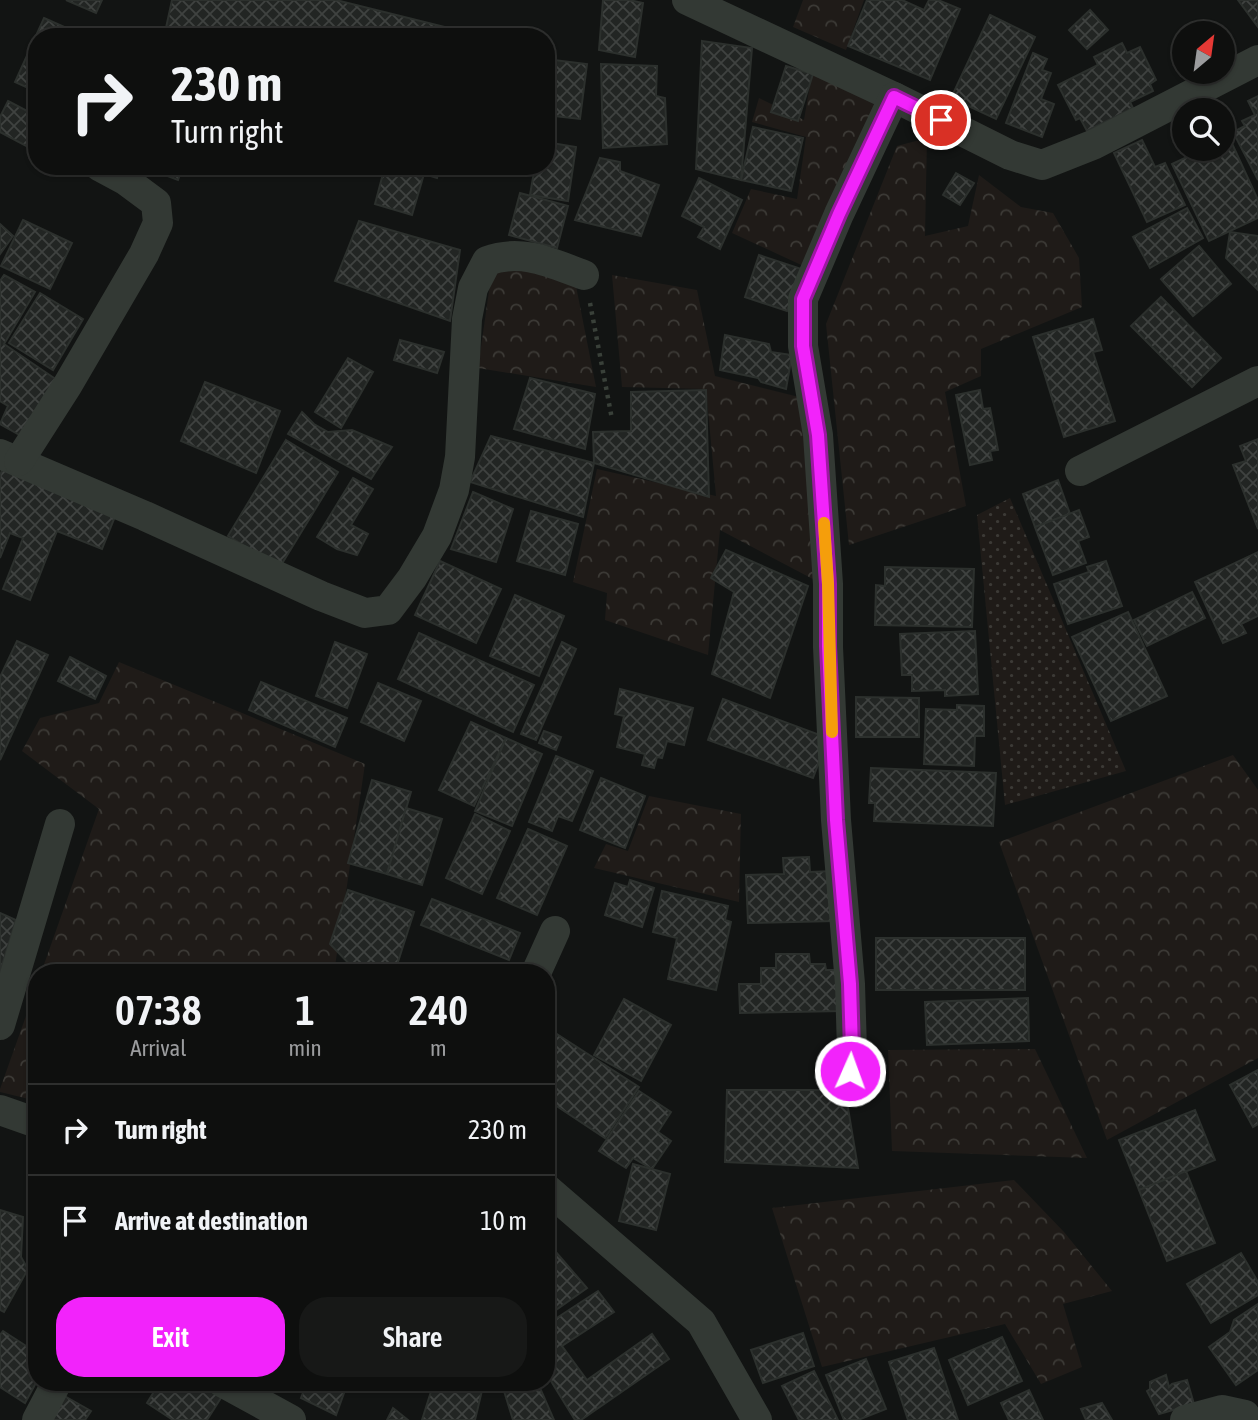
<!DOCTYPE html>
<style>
:root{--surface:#0e0f0e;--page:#171817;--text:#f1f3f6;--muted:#9b9c9e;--line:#2e2f2e;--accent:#f223fb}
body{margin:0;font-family:"Asap Condensed",sans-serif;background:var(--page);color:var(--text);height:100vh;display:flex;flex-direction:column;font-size:26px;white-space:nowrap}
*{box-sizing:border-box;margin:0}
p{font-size:23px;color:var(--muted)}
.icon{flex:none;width:38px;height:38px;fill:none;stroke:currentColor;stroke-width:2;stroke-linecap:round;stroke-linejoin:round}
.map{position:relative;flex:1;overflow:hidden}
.sheet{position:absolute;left:28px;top:964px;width:527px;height:427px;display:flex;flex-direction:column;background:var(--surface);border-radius:28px;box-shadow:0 2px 5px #0004,0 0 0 2px var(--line)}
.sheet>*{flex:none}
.top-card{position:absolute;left:28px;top:28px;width:527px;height:147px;border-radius:28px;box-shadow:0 2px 5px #0004,0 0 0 2px var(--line);background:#0e0f0e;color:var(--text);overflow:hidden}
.needle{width:46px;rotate:29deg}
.tools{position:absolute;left:1172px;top:21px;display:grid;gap:14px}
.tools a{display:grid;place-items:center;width:63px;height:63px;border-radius:50%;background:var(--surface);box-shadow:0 2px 5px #0004,0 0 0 2px var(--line);font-size:35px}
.pin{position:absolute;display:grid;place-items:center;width:60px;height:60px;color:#fff;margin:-30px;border:4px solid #fff;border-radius:50%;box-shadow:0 2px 7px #0007}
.me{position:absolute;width:77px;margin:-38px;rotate:2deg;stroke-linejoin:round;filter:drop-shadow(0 0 5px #0008)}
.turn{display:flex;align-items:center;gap:24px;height:147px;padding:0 28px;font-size:32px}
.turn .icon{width:91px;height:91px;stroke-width:2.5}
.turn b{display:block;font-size:49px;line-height:60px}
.eta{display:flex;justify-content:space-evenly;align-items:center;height:119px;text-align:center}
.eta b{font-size:42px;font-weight:600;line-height:49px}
.button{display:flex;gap:14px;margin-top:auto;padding:14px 28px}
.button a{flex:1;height:80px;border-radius:28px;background:var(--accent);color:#fff;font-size:28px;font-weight:600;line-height:80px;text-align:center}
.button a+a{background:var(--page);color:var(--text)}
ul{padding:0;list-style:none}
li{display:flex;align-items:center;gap:21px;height:91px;padding:0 28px;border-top:2px solid var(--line)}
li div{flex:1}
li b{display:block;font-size:26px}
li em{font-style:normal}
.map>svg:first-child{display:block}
.grass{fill:url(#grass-dots)}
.forest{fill:url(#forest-crowns)}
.building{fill:url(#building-cross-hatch);stroke:#2c302d;stroke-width:2}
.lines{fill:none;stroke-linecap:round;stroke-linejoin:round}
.path{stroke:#394039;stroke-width:4.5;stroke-dasharray:3.5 5;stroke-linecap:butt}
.street{stroke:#333934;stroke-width:30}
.route-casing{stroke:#9d17a3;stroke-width:18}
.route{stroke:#f223fb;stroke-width:12}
.slow{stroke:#f59e0b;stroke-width:12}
</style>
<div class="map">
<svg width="1258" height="1420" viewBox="0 0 1258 1420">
<defs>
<pattern id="grass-dots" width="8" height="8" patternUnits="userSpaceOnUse" patternTransform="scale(1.75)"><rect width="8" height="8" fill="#1f1b18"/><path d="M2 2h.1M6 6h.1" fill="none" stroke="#3c3a36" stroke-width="1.8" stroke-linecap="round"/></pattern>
<pattern id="forest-crowns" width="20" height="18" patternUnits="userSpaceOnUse" patternTransform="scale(1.75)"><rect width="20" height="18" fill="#1f1b18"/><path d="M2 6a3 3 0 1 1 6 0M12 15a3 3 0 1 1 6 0" fill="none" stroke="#3c3a36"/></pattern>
<pattern id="building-cross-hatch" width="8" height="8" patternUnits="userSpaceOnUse" patternTransform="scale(1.75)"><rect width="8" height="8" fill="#222523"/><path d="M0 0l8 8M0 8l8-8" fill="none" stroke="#3f4240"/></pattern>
</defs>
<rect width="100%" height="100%" fill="#121413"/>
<polygon class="grass" points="1010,498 1126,771 1005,805 977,515"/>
<g class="forest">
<polygon points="803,0 864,0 846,50 793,27"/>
<polygon points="813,66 884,99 810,269 732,233 751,189 797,199 806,137 752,122 759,98 804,120"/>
<polygon points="927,138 925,236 968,226 979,175 1021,207 1053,213 1079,258 1082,307 981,349 981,376 945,392 966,506 849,545 826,324 897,146"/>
<polygon points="524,265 576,286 596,387 478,368 492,270"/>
<polygon points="612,275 697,290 715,376 811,400 826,586 720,530 708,655 605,620 607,593 573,582 597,469 716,496 706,389 622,387"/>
<polygon points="119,662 365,764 334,973 41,973 99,809 22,751 40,718 99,703"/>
<polygon points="1233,755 1258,790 1258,1058 1107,1140 999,842"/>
<polygon points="649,796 741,814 739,902 594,868 606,844 628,851"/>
<polygon points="37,985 37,1101 0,1092 0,1089"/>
<polygon points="1035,1049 1087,1158 892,1151 888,1050"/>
<polygon points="1014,1180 1064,1232 1112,1291 1063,1304 1082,1367 1041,1384 1005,1324 822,1367 772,1208"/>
</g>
<g class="building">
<polygon points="66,0 102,0 96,13"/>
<polygon points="172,0 336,0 485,37 164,37"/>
<polygon points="603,0 629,0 643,3 635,57 599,50"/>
<polygon points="867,0 902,0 924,10 929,0 938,0 960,9 930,80 848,46"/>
<polygon points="1238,0 1258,0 1258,27"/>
<polygon points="1090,10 1108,30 1087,49 1069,30"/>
<polygon points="990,15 1035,37 996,119 951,98"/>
<polygon points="44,18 80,34 78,37 37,37 37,92 15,82"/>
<polygon points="702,41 752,48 741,180 696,169"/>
<polygon points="1122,43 1127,53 1140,47 1156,80 1150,84 1153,91 1130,102 1133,108 1087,131 1080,118 1076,120 1058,85 1098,65 1094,57"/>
<polygon points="1033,53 1047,59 1042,70 1051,73 1041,99 1054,104 1042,137 1006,123"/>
<polygon points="546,59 587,64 580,119 546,115"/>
<polygon points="601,64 657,66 656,96 665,98 667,144 603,148"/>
<polygon points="786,66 813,74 798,121 771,112"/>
<polygon points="1258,96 1258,180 1233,132 1245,126 1242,121 1255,115 1248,101"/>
<polygon points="8,101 37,116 37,131 28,147 0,132 0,117"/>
<polygon points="753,127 803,138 791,191 741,180"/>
<polygon points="1229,137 1258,200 1258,218 1209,241 1172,164 1204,149 1223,149 1223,140"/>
<polygon points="1142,140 1155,167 1165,163 1185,205 1147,222 1114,153"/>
<polygon points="546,142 576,147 568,201 530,195 535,166 546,166"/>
<polygon points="600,158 620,162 620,171 659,185 641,236 575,220"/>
<polygon points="141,166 183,166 178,180"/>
<polygon points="385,166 440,166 437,178 424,174 412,215 375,204"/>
<polygon points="956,173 974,183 960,205 943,195"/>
<polygon points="699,178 742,200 720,249 698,237 704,227 682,216"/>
<polygon points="520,193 568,206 557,248 509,235"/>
<polygon points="1187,208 1203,238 1150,268 1133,237"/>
<polygon points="23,220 72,243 50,289 1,266"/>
<polygon points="359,221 460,250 450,321 335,281"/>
<polygon points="0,224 13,236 0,254"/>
<polygon points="1230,232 1258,236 1258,290 1226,258"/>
<polygon points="1199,246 1231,284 1193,316 1161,279"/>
<polygon points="759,255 801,269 787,311 745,297"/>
<polygon points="4,275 35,292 4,344 57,380 23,437 0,424 8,406 0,401 0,281"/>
<polygon points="40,293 83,319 53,370 9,343"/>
<polygon points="1161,297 1221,358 1192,387 1131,326"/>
<polygon points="1093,319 1102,350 1093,352 1115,421 1064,437 1033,337"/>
<polygon points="725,335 769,344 771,352 792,355 786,389 761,382 758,378 720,370"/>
<polygon points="400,340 444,352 437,373 394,360"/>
<polygon points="348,358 373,372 341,428 315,412"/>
<polygon points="530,378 595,394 585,449 514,429"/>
<polygon points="205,382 280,411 256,473 181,441"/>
<polygon points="706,390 709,497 594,463 593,432 631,431 631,392"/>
<polygon points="980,390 983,409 990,408 998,450 990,451 992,460 970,465 956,395"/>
<polygon points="302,412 314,424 328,432 352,430 392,447 371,479 288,434"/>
<polygon points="491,436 594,463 583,517 470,482"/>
<polygon points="1258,439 1258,529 1233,465 1246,461 1240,446"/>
<polygon points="286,440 338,472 280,567 228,536"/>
<polygon points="5,463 118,509 102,549 57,531 30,600 3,589 23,538 10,533 0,558 0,475"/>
<polygon points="353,478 373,489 351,525 368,534 357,555 337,549 317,537"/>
<polygon points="1058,480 1070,514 1035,527 1023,494"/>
<polygon points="473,492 513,509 496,562 451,549"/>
<polygon points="1079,510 1089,537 1078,541 1086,563 1053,575 1035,527"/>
<polygon points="531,511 578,524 565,575 517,561"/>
<polygon points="726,550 808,586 770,698 712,674 734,592 711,578"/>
<polygon points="1258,552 1258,616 1241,624 1246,633 1223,643 1195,582"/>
<polygon points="440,561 501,589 476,643 415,615"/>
<polygon points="1106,561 1122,606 1068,624 1054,584 1089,572 1087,567"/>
<polygon points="885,567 974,569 972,627 875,625 876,585 885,586"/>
<polygon points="1192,592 1205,618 1147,646 1134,620"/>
<polygon points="515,595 564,616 539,676 490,656"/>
<polygon points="1128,612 1167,696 1111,721 1072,637"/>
<polygon points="975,631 978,694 945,696 945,690 912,691 912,675 902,675 900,634"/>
<polygon points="419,633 534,685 513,732 398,679"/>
<polygon points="17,641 48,655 0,760 0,677"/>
<polygon points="335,642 367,654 347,708 316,696"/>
<polygon points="562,642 576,649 536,740 521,734"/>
<polygon points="70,657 106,676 95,699 58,681"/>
<polygon points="261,682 347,718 335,747 249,710"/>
<polygon points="378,683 421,701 404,741 361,722"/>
<polygon points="620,689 693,708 684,745 667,741 662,758 657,757 654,768 642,765 645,754 617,747 624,716 615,714"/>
<polygon points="856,697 919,698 919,737 856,737"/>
<polygon points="723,699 828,738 813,778 708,740"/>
<polygon points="957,705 984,706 984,736 975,736 974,766 924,764 926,709 957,710"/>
<polygon points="471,722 506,738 474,806 439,790"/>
<polygon points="544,731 561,737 556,750 539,743"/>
<polygon points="506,738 542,754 512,826 475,811"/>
<polygon points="556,756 593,771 572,821 558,816 552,831 529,822"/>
<polygon points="871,768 996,773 993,826 874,821 875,803 869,803"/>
<polygon points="601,778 645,796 625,848 580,830"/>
<polygon points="372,780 411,792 387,874 348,863"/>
<polygon points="406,808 442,819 422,885 387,874"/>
<polygon points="475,814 510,831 482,894 446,878"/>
<polygon points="528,829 567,846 537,915 497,898"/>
<polygon points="809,857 810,872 833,871 835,921 748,923 746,875 784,874 783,858"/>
<polygon points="630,880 654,888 642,927 605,915 615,883 628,887"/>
<polygon points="348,890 414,912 396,968 358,973 330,944"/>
<polygon points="662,891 728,906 725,920 731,922 716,990 668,979 677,938 653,932"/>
<polygon points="432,899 520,933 509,960 421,925"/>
<polygon points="0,913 16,920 0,972"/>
<rect x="876" y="938" width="149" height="52"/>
<polygon points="776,954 809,954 810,964 825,964 826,970 843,970 843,1011 740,1013 739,984 761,984 761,968 776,968"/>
<polygon points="1028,998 1029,1041 927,1045 925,1002"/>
<polygon points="624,999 671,1025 641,1081 594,1055"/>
<polygon points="546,1027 639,1087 605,1138 546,1099"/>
<polygon points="1258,1070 1258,1124 1253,1127 1230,1085"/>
<polygon points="727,1090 845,1090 858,1168 725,1162"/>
<polygon points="639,1091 671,1112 658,1132 671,1141 652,1169 633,1158 626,1168 599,1151"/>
<polygon points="1195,1110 1215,1160 1139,1190 1119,1140"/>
<polygon points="633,1164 670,1174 656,1230 619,1221"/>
<polygon points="1186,1171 1215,1243 1167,1261 1139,1190"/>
<polygon points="0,1210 23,1217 21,1257 28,1269 4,1312 0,1310"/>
<polygon points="555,1251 587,1288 546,1317 546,1256"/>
<polygon points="1241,1253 1258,1282 1258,1295 1211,1323 1187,1284"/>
<polygon points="37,1275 37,1306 28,1303"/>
<polygon points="598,1291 614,1312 562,1346 587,1380 652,1334 669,1359 581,1420 575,1420 546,1373 546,1325"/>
<polygon points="1258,1304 1258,1370 1236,1385 1209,1347 1230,1332 1234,1320"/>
<polygon points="3,1331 37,1353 37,1381 25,1403 0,1387 0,1335"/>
<polygon points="803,1333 814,1366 763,1383 751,1350"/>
<polygon points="1002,1337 1022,1381 968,1405 949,1360"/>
<polygon points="934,1348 958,1420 908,1420 889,1362"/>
<polygon points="866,1359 886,1409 858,1420 844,1420 826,1375"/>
<polygon points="814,1371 838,1420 799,1420 782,1386"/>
<polygon points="1166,1375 1169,1387 1172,1384 1187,1380 1194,1404 1159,1414 1147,1391 1150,1389 1150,1382"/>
<polygon points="160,1382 204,1382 224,1393 207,1420 173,1420 147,1403"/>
<polygon points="307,1382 348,1382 336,1415 301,1398"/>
<polygon points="434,1382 484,1382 475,1420 422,1420"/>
<polygon points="540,1388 554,1420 513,1420 504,1391"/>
<polygon points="1029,1390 1043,1420 1009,1420 1001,1403"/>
<polygon points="61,1394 91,1411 85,1420 48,1420"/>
<polygon points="1102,1403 1112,1420 1086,1420 1081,1409"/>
<polygon points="393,1408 408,1420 387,1420"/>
</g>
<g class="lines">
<polyline class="path" points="590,303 612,419"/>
<g class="street">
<polyline points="687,0 894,97 1010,155 1042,165 1095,144 1258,60"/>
<path d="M0 454 145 516 321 596 365 613 388 610 412 578 437 536 454 490 460 457 467 319 473 288 487 261C522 248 551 263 584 275"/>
<polyline points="19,461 67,386 144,254 158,223 156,203 125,180 99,166"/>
<polyline points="1080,471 1258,381"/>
<polyline points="536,973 555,931"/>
<polyline points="0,1025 60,824"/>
<polyline points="850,1071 852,1050 850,984 836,820 828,647 828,584 818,435 803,346 803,299 839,214 894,97"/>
<polyline points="0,1110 37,1123"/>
<polyline points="546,1188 701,1322 757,1420"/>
<polyline points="222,1382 291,1420"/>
<polyline points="37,1420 57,1382"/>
<polyline points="1185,1420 1222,1410 1245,1415 1248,1420"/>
</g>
</g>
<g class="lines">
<defs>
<polyline id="route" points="850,1071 852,1050 850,984 836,820 828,646 828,584 818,435 803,346 803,299 839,214 894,97 941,120"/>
</defs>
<use href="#route" class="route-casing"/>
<use href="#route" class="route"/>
<polyline class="slow" points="824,523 828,584 832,732"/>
</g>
</svg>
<div class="tools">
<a><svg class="needle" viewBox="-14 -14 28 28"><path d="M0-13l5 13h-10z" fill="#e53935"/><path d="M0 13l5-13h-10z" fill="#9b9c9e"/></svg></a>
<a><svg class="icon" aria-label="search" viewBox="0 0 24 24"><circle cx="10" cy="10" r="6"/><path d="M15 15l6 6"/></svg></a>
</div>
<div class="pin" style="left:941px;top:120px;background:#d93025"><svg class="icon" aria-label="arrive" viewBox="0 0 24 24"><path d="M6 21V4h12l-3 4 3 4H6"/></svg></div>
<svg class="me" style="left:850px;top:1071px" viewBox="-20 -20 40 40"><circle r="17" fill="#f223fb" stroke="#fff" stroke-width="3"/><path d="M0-11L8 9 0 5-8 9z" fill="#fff"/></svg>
<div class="top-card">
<div class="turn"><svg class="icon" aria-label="right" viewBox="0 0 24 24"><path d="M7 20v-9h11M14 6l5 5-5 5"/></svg><div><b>230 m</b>Turn right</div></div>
</div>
<section class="sheet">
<div class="eta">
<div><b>07:38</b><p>Arrival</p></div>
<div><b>1</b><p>min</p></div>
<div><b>240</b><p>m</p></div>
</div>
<ul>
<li><svg class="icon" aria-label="right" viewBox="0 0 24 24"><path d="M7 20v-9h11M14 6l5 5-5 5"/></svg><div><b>Turn right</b></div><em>230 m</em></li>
<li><svg class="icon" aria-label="arrive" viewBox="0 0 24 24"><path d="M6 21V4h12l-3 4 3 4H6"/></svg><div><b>Arrive at destination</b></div><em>10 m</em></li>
</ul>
<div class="button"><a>Exit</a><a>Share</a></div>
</section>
</div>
